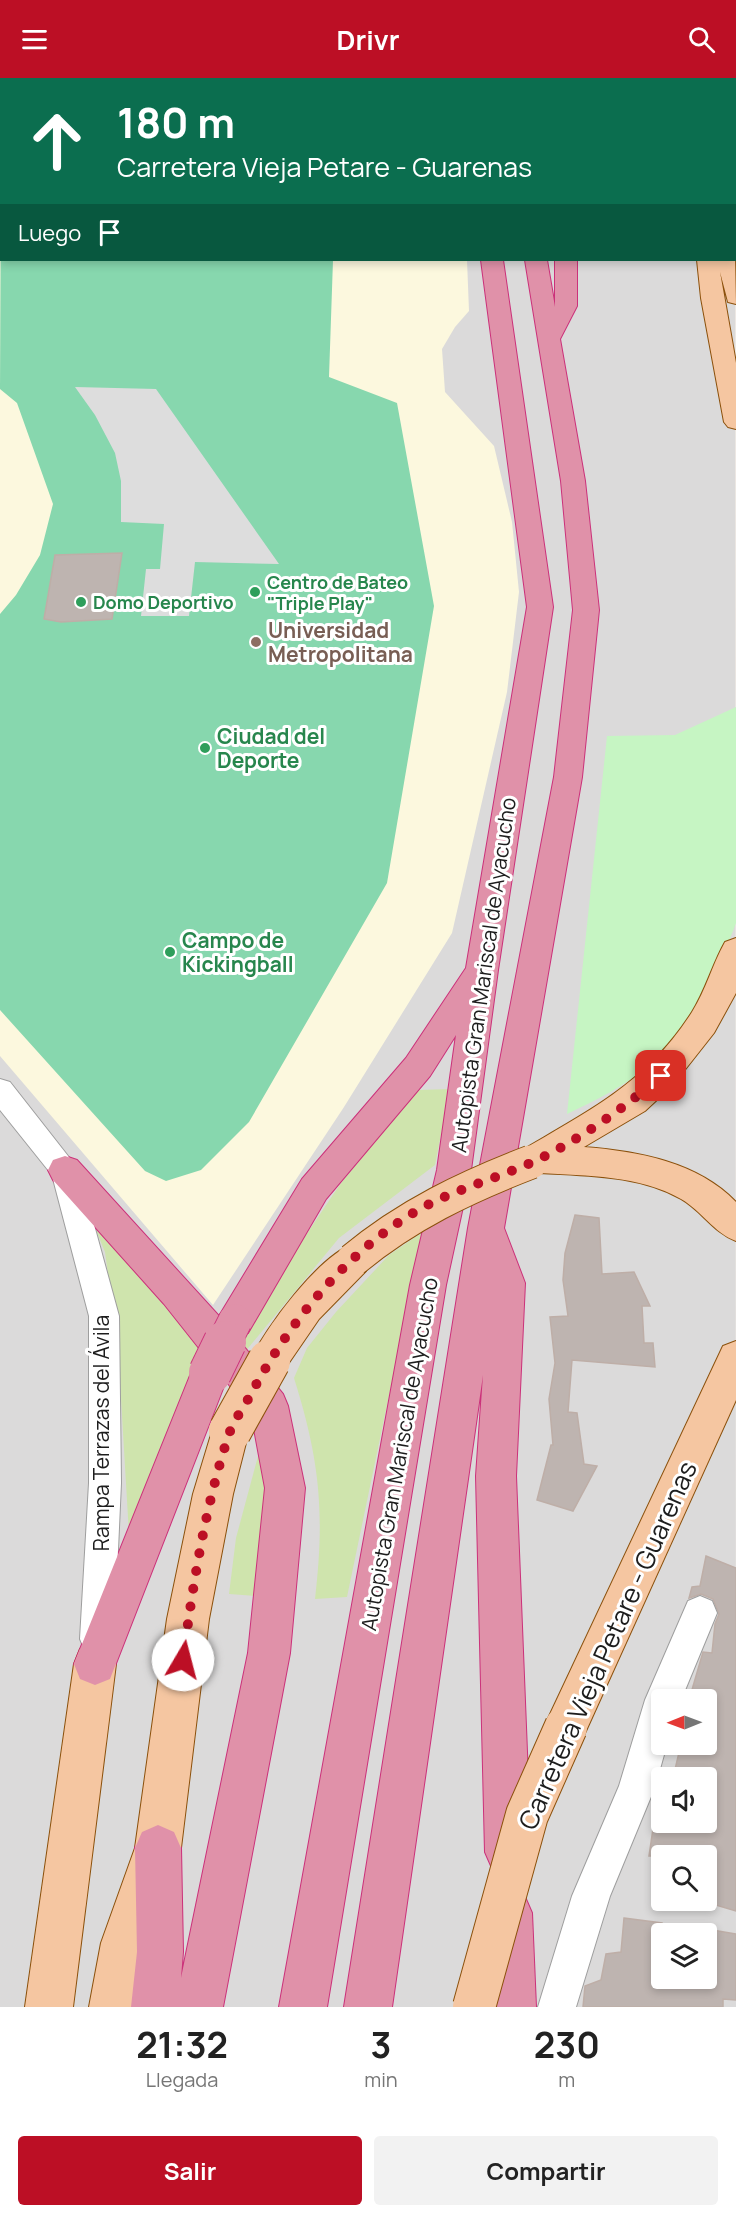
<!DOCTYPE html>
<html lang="es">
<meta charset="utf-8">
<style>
:root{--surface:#fff;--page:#f2f2f2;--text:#222;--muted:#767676;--accent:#bc0f25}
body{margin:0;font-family:Manrope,sans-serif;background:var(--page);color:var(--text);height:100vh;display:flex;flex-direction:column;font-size:22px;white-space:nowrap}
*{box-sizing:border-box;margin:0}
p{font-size:20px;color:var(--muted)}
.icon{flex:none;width:33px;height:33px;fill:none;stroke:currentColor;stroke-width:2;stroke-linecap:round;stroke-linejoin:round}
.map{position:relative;height:1929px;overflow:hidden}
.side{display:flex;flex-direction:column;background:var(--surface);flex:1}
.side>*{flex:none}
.top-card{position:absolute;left:0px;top:0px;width:736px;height:183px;box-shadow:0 3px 9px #0003;background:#0b6e4f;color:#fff;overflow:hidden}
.needle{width:39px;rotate:269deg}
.fabs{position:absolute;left:651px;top:1611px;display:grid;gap:12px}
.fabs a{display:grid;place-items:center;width:66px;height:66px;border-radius:6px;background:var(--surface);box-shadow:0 3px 9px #0003;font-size:30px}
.pin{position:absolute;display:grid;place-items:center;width:51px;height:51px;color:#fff;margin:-26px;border-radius:12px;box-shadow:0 3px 9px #0006}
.me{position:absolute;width:66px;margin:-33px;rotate:8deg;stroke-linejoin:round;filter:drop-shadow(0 0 4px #0008)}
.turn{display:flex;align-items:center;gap:21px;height:126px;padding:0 18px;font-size:27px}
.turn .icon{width:78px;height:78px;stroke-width:2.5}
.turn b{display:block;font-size:42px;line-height:51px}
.then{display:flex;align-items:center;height:57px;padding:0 18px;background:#0003;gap:12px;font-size:22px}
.eta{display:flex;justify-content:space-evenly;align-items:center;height:102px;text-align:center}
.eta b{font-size:36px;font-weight:700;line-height:42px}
.action{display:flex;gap:12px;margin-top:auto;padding:12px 18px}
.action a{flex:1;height:69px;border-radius:6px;background:var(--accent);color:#fff;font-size:24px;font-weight:700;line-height:69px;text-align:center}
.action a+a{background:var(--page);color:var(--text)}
header{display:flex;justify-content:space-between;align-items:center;height:78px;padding:0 18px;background:var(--accent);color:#fff;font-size:27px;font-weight:700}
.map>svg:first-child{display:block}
.residential{fill:#dbdada;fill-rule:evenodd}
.education{fill:#fcf8de}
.grass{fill:#cfe4ad}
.park{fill:#c6f5c3}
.pitch{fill:#87d7ae}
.parking{fill:#ddd}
.building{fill:#beb4b0;stroke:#beaea7;stroke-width:1.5}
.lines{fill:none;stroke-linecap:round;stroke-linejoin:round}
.street-casing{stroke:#9e9e9e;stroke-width:2}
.primary-casing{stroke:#8b500b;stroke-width:2}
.highway-casing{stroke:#cb317a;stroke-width:2}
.street{fill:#fff;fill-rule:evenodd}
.primary{fill:#f5c6a1;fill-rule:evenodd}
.highway{fill:#e091a9;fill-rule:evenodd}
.primary-bridge-far1-casing{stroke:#8b500b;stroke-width:35;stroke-linecap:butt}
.primary-bridge-casing{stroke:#8b500b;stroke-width:44;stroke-linecap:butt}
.highway-bridge-far1-casing{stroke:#cb317a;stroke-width:35;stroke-linecap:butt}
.highway-bridge-casing{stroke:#cb317a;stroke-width:44;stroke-linecap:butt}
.primary-bridge-far1{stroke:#f5c6a1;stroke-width:33}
.primary-bridge{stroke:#f5c6a1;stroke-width:42}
.highway-bridge-far1{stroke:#e091a9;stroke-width:33}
.highway-bridge{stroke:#e091a9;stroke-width:42}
.route{stroke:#bc0f25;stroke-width:10;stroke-dasharray:0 18}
.leisure-dot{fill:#2e9e5b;stroke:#fff;stroke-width:2}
.education-dot{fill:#8d6e63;stroke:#fff;stroke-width:2}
.labels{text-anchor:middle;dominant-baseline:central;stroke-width:6;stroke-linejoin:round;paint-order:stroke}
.far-leisure-label{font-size:18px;font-weight:bold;fill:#27864d;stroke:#fff;text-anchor:start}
.education-label{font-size:21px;font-weight:bold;fill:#785e54;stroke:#fff;text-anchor:start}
.leisure-label{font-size:21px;font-weight:bold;fill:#27864d;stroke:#fff;text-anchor:start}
.street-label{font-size:21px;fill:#1d1d1d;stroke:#fff}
.near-street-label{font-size:26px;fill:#1d1d1d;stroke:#fff}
</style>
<header><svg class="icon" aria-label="menu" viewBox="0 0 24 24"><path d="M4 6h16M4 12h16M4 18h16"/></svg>Drivr<svg class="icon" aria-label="search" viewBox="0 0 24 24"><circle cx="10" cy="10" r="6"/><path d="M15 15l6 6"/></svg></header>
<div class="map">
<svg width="736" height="1929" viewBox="0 0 736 1929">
<rect width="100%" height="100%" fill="#eee9e4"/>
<path class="residential" d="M0 0H736V149L735 2H2V182H735V158L736 1929H0ZM662 1622H706V1666H662ZM662 1700H706V1744H662ZM662 1778H706V1822H662ZM662 1856H706V1900H662Z"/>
<polygon class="education" points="0,0 429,1 2,2 2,182 467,182 469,233 455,249 442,271 445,314 494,368 512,444 519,514 507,614 452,855 344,1029 213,1227 0,978"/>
<g class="grass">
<polygon points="450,1011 435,1087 339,1160 240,1280 231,1268 341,1105 418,1012"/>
<polygon points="70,1089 211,1270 130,1473 118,1270 105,1174"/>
<path d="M423 1154 347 1519 315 1521C325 1435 320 1383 294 1300L307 1270 336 1234 389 1177Z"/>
<polygon points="265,1352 272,1519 229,1516 236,1460"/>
</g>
<path class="park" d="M736 629V845C718 893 690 954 650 987 625 1008 596 1022 567 1036L607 658 675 657Z"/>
<polygon class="pitch" points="1,85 2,182 333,182 329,299 397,325 434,528 387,805 249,1044 201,1092 166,1103 145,1093 0,932 0,536 16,517 40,477 53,426 17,325 0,311"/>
<polygon class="parking" points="75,309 156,311 279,486 195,484 189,538 141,538 146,491 160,491 164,446 121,444 121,403 115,375 95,337"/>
<g class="building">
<polygon points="122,475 112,541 61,544 44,541 55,477"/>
<polygon points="575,1137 599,1140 602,1196 634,1194 650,1228 642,1228 644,1265 653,1265 655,1289 572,1282 568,1334 577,1335 584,1386 597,1388 573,1433 537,1422 551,1367 553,1367 549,1321 555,1285 550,1239 568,1238 563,1202 565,1175"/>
<polygon points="706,1478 736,1490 736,1833 709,1825 715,1778 649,1778 654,1744 706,1744 706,1700 673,1700 681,1666 706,1666 706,1622 689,1622 703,1574 712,1575 715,1546 719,1536 713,1521 701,1516 689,1520 692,1509 700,1508"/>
<polygon points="624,1840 662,1845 662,1900 706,1900 706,1851 736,1856 736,1922 723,1921 723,1929 583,1929 585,1908 601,1902 606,1876 621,1874"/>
</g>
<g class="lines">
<defs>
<g id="street">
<polygon points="0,1001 10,1004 79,1092 119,1238 121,1405 114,1561 109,1573 97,1578 85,1573 80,1561 89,1405 89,1238 52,1097 0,1032"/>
<polygon points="700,1518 712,1523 717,1535 681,1622 662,1622 662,1666 667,1666 655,1709 610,1818 576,1929 538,1929 572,1818 619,1708 645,1622 688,1523"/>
</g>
<g id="primary">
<polygon points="724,0 736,0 736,7 735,2"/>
<polygon points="736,42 736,57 735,57 735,43"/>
<polygon points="735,177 736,226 728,224 720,194 736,285 736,351 728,349 724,344 701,220 697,182 735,182"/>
<path d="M736 860V915L714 955 673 1007 645 1033 584 1069C637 1073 698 1084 736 1124V1163C714 1155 702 1133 681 1121 639 1097 587 1098 540 1095L531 1098 519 1094 514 1084 519 1074C588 1033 647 1005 692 934 706 912 712 887 725 864Z"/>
<path d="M353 1166 366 1171 371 1182 366 1193 319 1241 282 1295 269 1300 256 1295 250 1283C265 1250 319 1178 353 1166Z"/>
<polygon points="736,1263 736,1322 581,1664 566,1671 551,1664 544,1649 551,1634 723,1268"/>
<polygon points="230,1335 244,1340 249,1353 233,1416 209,1541 181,1770 147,1865 137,1929 89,1929 101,1865 135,1770 167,1541 193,1416 216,1340"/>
<polygon points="95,1565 110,1571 116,1586 73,1929 25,1929 74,1586 80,1571"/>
</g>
<g id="highway">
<polygon points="405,0 423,0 424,2 406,2"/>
<polygon points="433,0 451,0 452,2 434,2"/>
<polygon points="470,0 488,0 489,2 471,2"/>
<polygon points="507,0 525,0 526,2 508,2"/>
<polygon points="481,182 503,182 553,529 498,892 471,1092 446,1207 327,1929 279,1929 410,1207 437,1092 456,957 430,998 326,1121 248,1255 236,1259 283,1316 288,1328 305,1410 290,1575 223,1929 131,1929 137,1874 135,1770 142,1754 158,1747 174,1754 181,1770 183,1874 181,1900 248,1575 265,1410 251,1335 226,1303 110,1601 95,1607 80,1601 74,1586 191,1295 197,1283 206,1279 164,1226 53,1102 48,1092 53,1082 65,1078 77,1082 219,1238 302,1101 406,980 466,890 527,529"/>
<polygon points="525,182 547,182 555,229 555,182 577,182 577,228 560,261 585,403 599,532 582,699 504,1150 525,1205 516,1398 531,1774 524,1790 508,1797 492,1790 485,1774 476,1398 483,1297 392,1929 344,1929 468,1150 554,699 573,532 561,403"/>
<polygon points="509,1812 525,1819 532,1835 536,1929 488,1929 486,1835 493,1819"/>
</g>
</defs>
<use href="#street" class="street-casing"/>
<use href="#primary" class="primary-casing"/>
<use href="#highway" class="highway-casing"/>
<use href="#street" class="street"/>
<use href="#primary" class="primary"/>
<use href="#highway" class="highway"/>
<defs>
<path id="primary-bridge-far1" d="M353 1182C407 1137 466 1109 531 1084"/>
<g id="primary-bridge">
<polyline points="230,1353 269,1283"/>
<polyline points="474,1929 527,1737 566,1649"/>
</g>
<polyline id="highway-bridge-far1" points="224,1265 235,1243"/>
<polyline id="highway-bridge" points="210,1295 225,1264"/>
</defs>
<use href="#primary-bridge-far1" class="primary-bridge-far1-casing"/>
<use href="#primary-bridge" class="primary-bridge-casing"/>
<use href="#highway-bridge-far1" class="highway-bridge-far1-casing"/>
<use href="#highway-bridge" class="highway-bridge-casing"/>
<use href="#primary-bridge-far1" class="primary-bridge-far1"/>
<use href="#primary-bridge" class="primary-bridge"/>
<use href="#highway-bridge-far1" class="highway-bridge-far1"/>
<use href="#highway-bridge" class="highway-bridge"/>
</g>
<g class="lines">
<path class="route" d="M183 1582C193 1506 205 1429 229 1356 234 1342 244 1329 251 1316 290 1243 347 1173 420 1131 458 1110 499 1100 537 1082 579 1062 627 1028 661 998"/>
</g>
<g class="leisure-dot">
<circle cx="255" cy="514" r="6"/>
<circle cx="81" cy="524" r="6"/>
<circle cx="205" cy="670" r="6"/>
<circle cx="170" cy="874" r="6"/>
</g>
<circle class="education-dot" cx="256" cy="564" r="6"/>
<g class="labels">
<g class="far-leisure-label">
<text x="267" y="504">Centro de Bateo<tspan x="267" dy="21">"Triple Play"</tspan></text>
<text x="93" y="524">Domo Deportivo</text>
</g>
<g class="education-label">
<text x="268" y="552">Universidad<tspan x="268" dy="24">Metropolitana</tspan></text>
</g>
<g class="leisure-label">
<text x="217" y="658">Ciudad del<tspan x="217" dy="24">Deporte</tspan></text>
<text x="182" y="862">Campo de<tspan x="182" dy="24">Kickingball</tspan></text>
</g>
<g class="street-label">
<text transform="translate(483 897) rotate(-82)">Autopista Gran Mariscal de Ayacucho</text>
<text transform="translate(101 1355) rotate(-90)">Rampa Terrazas del Ávila</text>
<text transform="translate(399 1376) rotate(-80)">Autopista Gran Mariscal de Ayacucho</text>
</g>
<g class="near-street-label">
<text transform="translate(607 1567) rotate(-66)">Carretera Vieja Petare - Guarenas</text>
</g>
</g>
</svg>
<div class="fabs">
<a><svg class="needle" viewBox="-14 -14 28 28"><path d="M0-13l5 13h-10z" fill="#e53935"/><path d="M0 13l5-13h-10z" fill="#767676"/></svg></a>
<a><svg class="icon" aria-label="sound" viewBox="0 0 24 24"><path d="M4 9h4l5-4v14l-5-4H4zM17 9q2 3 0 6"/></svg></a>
<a><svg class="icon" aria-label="search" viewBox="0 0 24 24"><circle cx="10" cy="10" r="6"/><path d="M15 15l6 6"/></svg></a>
<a><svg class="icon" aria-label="layers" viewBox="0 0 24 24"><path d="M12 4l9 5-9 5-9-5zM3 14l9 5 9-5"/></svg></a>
</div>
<div class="pin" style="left:661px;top:998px;background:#d93025"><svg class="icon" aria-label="arrive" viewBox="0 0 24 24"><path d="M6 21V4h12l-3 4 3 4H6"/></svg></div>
<svg class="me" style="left:183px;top:1582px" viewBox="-20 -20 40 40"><circle r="19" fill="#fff"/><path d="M0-13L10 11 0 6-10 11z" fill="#bc0f25"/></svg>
<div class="top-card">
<div class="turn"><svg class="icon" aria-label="ahead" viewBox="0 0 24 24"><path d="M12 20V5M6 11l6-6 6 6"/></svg><div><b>180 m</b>Carretera Vieja Petare - Guarenas</div></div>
<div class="then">Luego<svg class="icon" aria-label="arrive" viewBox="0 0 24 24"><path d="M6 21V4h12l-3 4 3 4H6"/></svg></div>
</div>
</div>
<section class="side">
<div class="eta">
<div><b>21:32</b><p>Llegada</p></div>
<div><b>3</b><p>min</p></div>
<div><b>230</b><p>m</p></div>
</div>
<div class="action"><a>Salir</a><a>Compartir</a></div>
</section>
